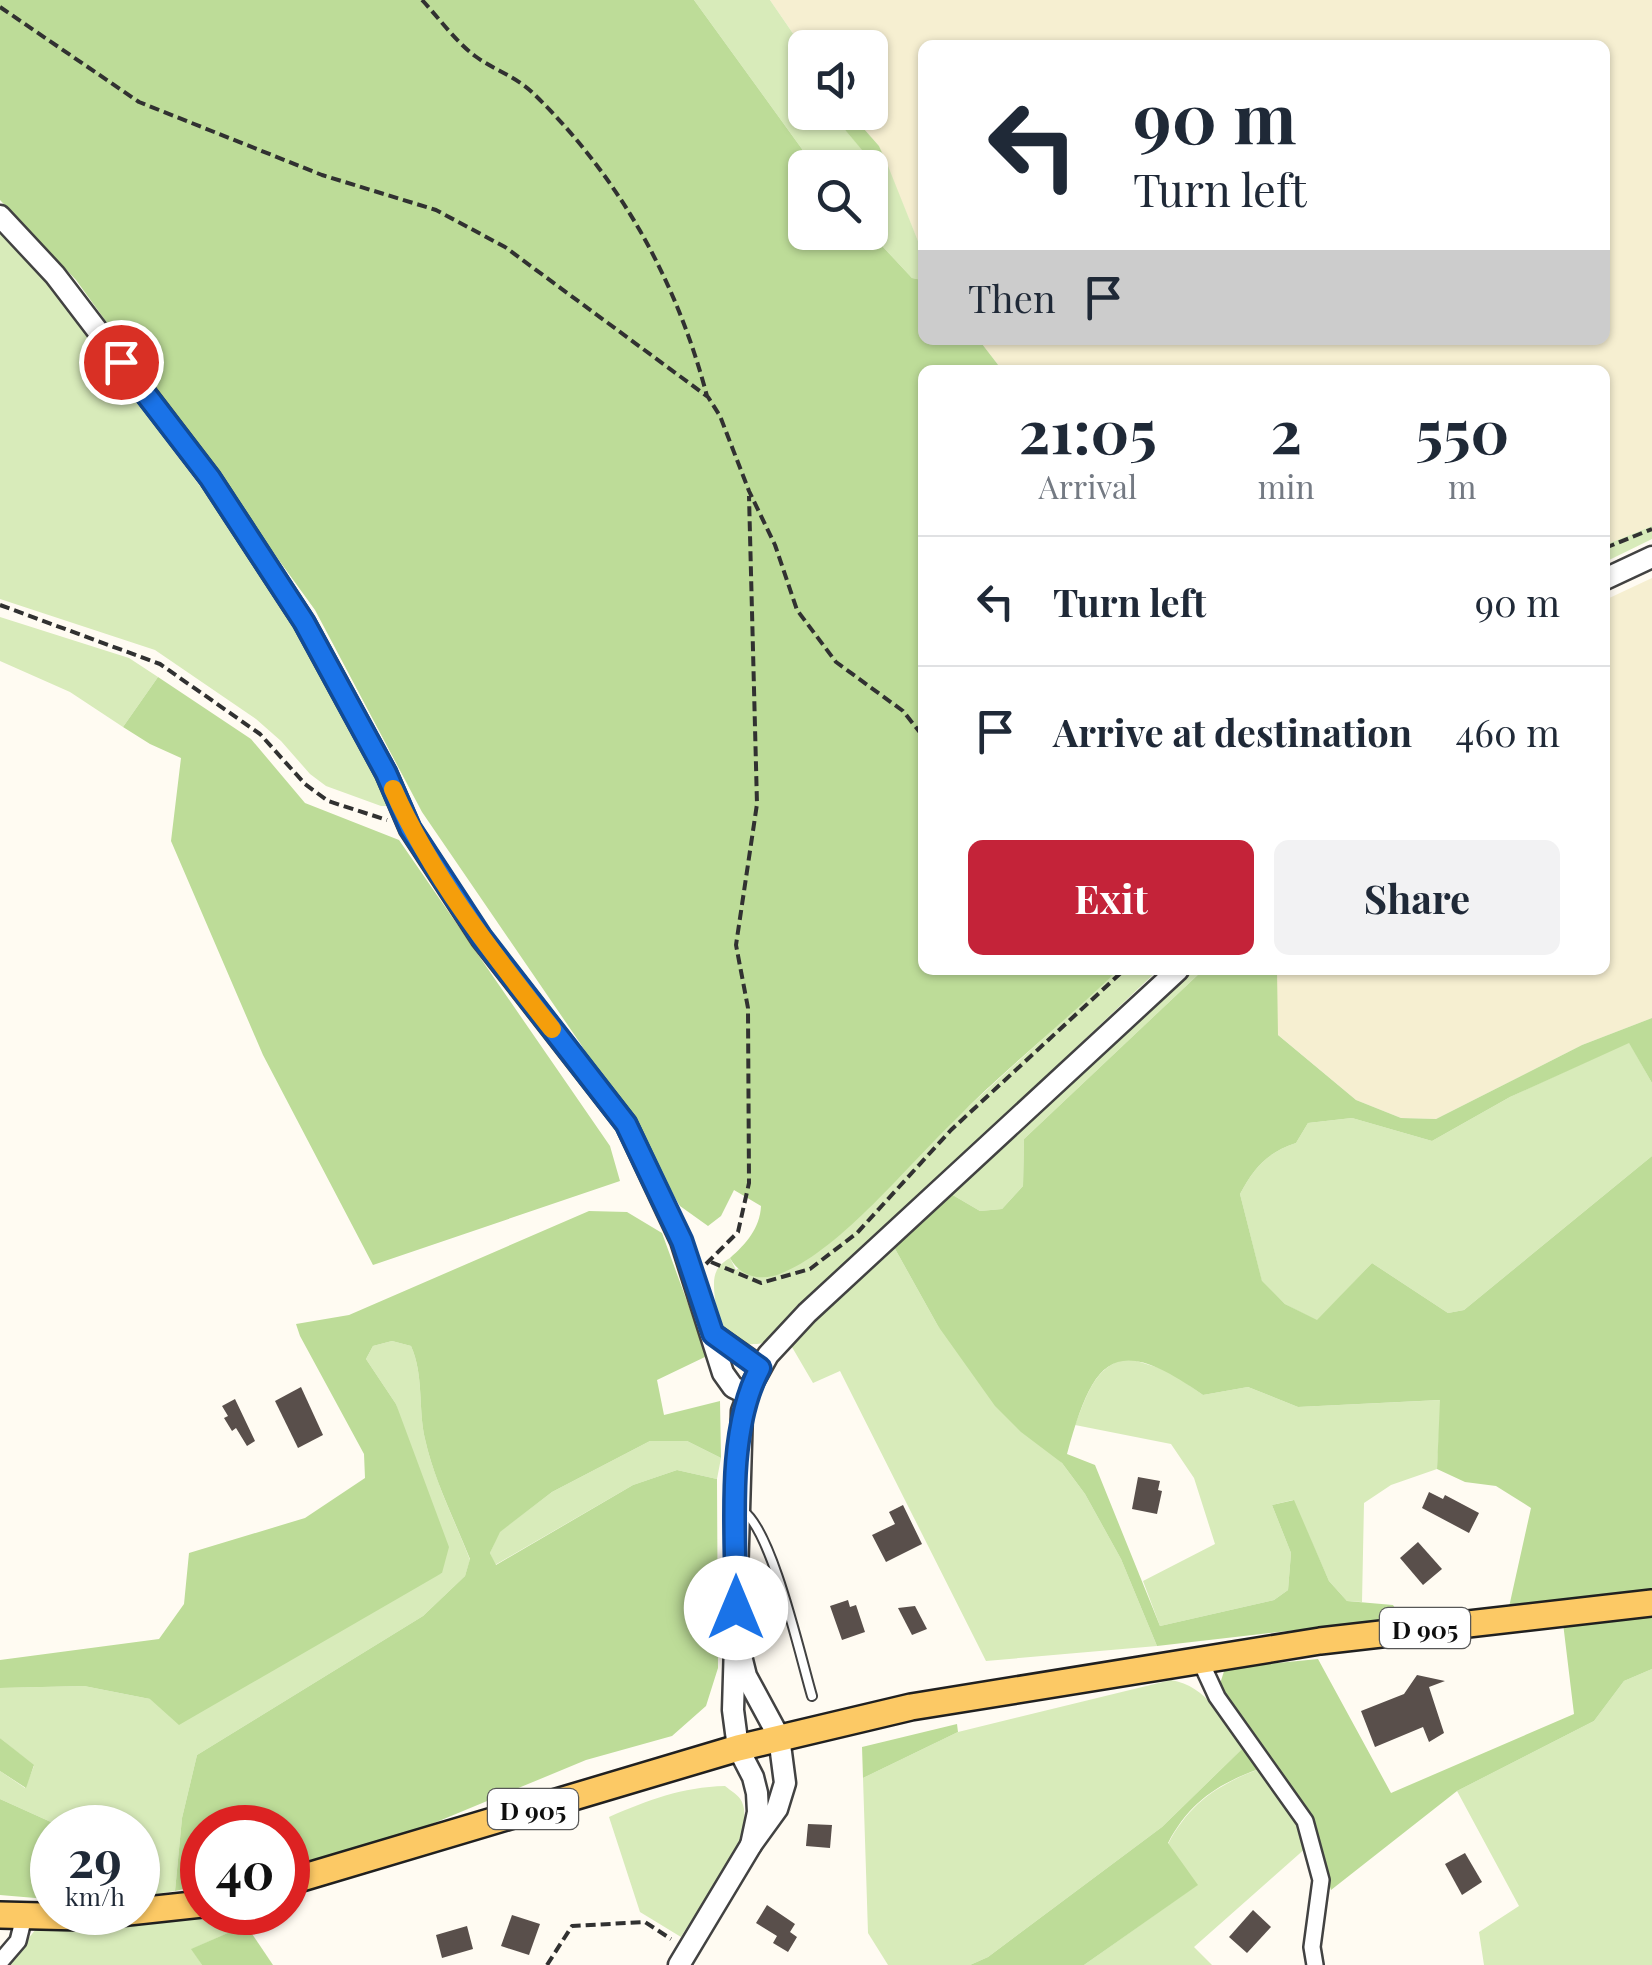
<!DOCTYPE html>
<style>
:root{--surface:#fff;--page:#f2f2f3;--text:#1f2937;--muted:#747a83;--line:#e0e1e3;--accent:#c42339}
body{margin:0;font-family:"Playfair Display",serif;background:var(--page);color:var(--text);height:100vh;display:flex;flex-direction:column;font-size:38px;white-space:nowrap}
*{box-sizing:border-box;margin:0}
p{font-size:32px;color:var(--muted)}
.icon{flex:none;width:55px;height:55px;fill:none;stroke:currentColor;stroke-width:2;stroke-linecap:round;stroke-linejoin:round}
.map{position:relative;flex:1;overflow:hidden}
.sheet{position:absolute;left:918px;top:365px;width:692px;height:610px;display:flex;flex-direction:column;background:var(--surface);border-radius:15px;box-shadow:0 2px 8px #0004}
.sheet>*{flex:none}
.top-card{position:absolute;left:918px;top:40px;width:692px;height:305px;border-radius:15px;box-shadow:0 2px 8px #0004;background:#fff;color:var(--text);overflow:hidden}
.controls{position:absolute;left:788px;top:30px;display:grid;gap:20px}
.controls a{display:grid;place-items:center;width:100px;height:100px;border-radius:15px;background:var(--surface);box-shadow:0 2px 8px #0004;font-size:50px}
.speed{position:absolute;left:30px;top:1805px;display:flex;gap:20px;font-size:50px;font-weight:700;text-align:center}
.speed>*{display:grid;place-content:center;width:130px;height:130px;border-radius:50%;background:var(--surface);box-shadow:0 2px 8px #0004;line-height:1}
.speed small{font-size:25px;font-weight:400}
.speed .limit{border:15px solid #d22;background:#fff;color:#111}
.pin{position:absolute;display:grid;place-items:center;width:85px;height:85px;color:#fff;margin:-42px;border:5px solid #fff;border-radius:50%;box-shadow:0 2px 10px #0007}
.me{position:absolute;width:110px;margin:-55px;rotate:0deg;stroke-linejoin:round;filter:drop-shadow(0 0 8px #0008)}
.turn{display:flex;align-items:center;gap:35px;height:210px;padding:0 50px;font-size:45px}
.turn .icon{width:130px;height:130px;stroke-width:2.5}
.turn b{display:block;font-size:70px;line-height:85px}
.then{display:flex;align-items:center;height:95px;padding:0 50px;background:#0003;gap:20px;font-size:38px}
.eta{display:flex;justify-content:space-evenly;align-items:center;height:170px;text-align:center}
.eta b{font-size:60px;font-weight:700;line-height:70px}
.action{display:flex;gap:20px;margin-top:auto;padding:20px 50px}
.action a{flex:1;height:115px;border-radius:15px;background:var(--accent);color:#fff;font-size:40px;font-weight:700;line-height:115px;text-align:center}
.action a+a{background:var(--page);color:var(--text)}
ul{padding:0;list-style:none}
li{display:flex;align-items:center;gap:30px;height:130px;padding:0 50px;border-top:2px solid var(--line)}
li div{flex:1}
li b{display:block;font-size:38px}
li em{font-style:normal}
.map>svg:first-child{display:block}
.farmland{fill:#f6efd1}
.green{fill:#d8ebba}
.forest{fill:#bddc98}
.building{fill:#594f4b}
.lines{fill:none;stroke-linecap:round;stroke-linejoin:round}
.service-casing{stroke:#424242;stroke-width:12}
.minor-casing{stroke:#424242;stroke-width:20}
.tertiary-casing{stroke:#424242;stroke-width:25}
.primary-casing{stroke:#202020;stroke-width:30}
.path{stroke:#313131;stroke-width:4;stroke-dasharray:10 5;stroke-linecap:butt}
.service{stroke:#fff;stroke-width:8}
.minor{stroke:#fff;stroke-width:15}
.tertiary{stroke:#fff;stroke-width:20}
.primary{stroke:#fcc965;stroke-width:25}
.route-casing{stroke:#114b97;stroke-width:25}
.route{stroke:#1a73e8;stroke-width:18}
.slow{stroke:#f59e0b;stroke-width:18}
.labels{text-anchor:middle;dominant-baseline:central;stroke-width:10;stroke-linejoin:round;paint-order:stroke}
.shield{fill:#fff;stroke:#575757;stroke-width:2.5}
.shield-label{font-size:25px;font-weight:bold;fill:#0f0f0f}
</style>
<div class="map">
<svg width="1652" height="1965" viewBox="0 0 1652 1965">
<rect width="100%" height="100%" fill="#fffbf2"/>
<g class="farmland">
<polygon points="770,0 1652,0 1652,526 1605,545 1605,370 1002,370 979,340 1605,340 1605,45 922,45 922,251 879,146 850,113 870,112 870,48 805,48 805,51"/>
<polygon points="1652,578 1652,1018 1582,1045 1436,1119 1401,1118 1356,1100 1277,1034 1277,970 1605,970 1605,600"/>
</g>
<g class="green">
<polygon points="694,0 770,0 805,51 805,112 846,113 840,124 873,162 886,161 922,251 922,280 912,278 870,233 870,168 815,167"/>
<polygon points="0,230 44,277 241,541 311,650 392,806 381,806 326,786 310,774 281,741 256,719 155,650 0,599"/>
<polygon points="1652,526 1652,539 1605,562 1605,545"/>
<polygon points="0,617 129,658 158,677 123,727 70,692 0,661"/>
<path d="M1118 970H1158L764 1343C727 1349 718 1332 715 1299 713 1280 712 1268 730 1258L736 1270 957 1117Z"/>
<polygon points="1185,970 1203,970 1024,1139 1023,1186 1002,1209 980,1211 951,1194"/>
<path d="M1629 1042 1652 1083V1156L1464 1310 1448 1313 1372 1263 1317 1321 1285 1304 1262 1282 1240 1194C1254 1168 1266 1153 1296 1143L1308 1123 1352 1118 1432 1141 1510 1097Z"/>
<polygon points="894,1247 938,1326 1062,1463 1085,1494 1121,1559 1157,1646 986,1661 840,1371 813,1383 789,1342"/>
<path d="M392 1341 411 1346C424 1375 418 1408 425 1439 434 1480 455 1521 470 1560L465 1576 423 1616 197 1755 182 1818 175 1891 138 1897V1828L62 1827 0 1799V1771L25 1788 34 1766 0 1738V1688L84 1686 150 1699 442 1573 396 1404 366 1359 373 1346Z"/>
<path d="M1127 1358 1169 1371 1203 1395 1248 1387 1298 1407 1441 1400 1437 1469 1391 1485 1364 1503 1362 1602 1347 1601 1329 1581 1293 1500 1272 1505 1291 1553 1288 1590 1274 1600 1160 1626 1143 1581 1215 1544 1194 1478 1171 1444 1075 1425C1087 1395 1094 1367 1127 1358Z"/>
<polygon points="650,1441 687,1441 721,1458 717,1479 677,1470 633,1485 495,1565 490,1553 499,1532 552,1492"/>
<polygon points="1652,1669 1652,1965 1484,1965 1479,1932 1519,1906 1457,1791 1594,1721 1624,1681"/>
<path d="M1171 1680C1207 1686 1224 1720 1243 1748L1162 1827 988 1957 970 1965H888L868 1933 863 1778 958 1732Z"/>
<path d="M1259 1769 1300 1825 1307 1847 1194 1947 1212 1965H1084L1197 1885 1168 1844C1189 1804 1217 1785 1259 1769Z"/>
<path d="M725 1786C731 1791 739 1795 742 1802 757 1838 700 1906 681 1937L640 1912 609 1817C648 1800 682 1787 725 1786Z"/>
<polygon points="214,1913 244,1913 246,1925 192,1949 202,1965 7,1965 36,1929 125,1926"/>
</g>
<g class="forest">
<path d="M0 0H694L815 167 805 168V232L870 233 912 278 922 280V340H979L1002 370H922V970H1118C1065 1022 1006 1068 954 1121 908 1165 840 1250 782 1273 762 1282 740 1277 730 1258 746 1244 760 1228 761 1206L734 1190 721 1216 708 1226 680 1206 580 1043 422 812 315 610 76 280 0 200Z"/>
<polygon points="846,113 850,113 879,146 886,161 873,163 840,124"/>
<polygon points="158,677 251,739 305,803 399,840 610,1146 620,1181 373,1265 263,1055 171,841 181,758 150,744 123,727"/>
<path d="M1203 970H1277L1278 1035 1356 1100 1401 1118 1436 1119 1582 1045 1652 1018V1083L1629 1043 1510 1097 1432 1141 1352 1118 1308 1123 1296 1143C1266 1153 1254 1168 1240 1194L1262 1281 1285 1304 1317 1320 1372 1263 1448 1313 1464 1310 1652 1156V1591L1509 1607 1531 1508 1496 1486 1465 1482 1437 1469 1440 1400 1298 1407 1248 1387 1203 1395C1113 1331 1093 1359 1067 1454L1095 1465 1160 1626 1274 1600 1288 1590 1291 1553 1272 1505 1294 1500 1329 1581 1347 1601 1393 1605 1401 1618 1157 1646 1121 1559 1085 1494 1062 1463 1021 1432 995 1406 938 1326 894 1247 951 1194 980 1211 1002 1209 1023 1186 1024 1139Z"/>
<path d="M589 1211 627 1212 662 1233 707 1356 657 1380 664 1415 720 1401 721 1458 687 1441H650L552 1492 500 1532 490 1553 496 1565 633 1485 677 1470 717 1479 718 1668 706 1706 672 1736 586 1760 386 1843 288 1865V1828H202V1885L175 1891 182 1818 197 1755 423 1616 465 1576 470 1559C455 1521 434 1480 425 1439 418 1408 424 1375 411 1346L392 1341 373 1346 366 1359 396 1404 449 1547 442 1573 179 1725 150 1699 84 1686 0 1688V1660L159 1639 184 1604 189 1553 305 1518 365 1478 364 1454 300 1336 296 1324 349 1315Z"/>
<polygon points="1652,1616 1652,1669 1624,1681 1594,1721 1457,1791 1331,1890 1315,1840 1220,1684 1225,1668 1318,1659 1391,1793 1574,1714 1563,1623"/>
<polygon points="957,1724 958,1732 863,1778 862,1747"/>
<polygon points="0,1738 34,1765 26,1788 0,1771"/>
<path d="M1243 1748 1259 1769C1217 1784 1189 1803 1168 1843L1198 1885 1084 1965H970L988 1957 1162 1827Z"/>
<polygon points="0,1799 62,1827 52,1828 52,1892 47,1899 0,1895"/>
<polygon points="246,1925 273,1965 202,1965 191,1949"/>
</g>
<g class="building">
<polygon points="301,1387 323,1435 298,1448 275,1401"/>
<polygon points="235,1399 255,1441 247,1446 236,1428 232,1431 224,1418 228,1416 222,1406"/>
<polygon points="1138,1477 1160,1481 1158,1490 1162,1491 1157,1514 1132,1509"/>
<polygon points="1429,1492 1443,1499 1445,1495 1479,1513 1469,1533 1422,1508"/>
<polygon points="903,1505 922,1544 886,1562 872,1535 895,1524 889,1512"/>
<polygon points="1418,1542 1442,1569 1423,1585 1400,1558"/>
<polygon points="848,1600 850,1607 856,1605 865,1632 842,1640 830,1606"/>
<polygon points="915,1606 927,1629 912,1635 898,1608"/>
<polygon points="1417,1675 1445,1681 1429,1687 1444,1733 1429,1742 1423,1727 1375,1747 1361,1711 1404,1694"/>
<polygon points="808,1824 832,1825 830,1848 806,1846"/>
<polygon points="1465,1853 1482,1882 1462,1895 1445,1864"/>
<polygon points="767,1905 795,1924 790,1932 797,1937 788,1952 773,1943 777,1936 756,1923"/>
<polygon points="1253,1910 1271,1927 1247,1953 1229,1937"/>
<polygon points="512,1915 540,1924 529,1955 501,1946"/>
<polygon points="467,1926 473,1949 442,1958 436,1935"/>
</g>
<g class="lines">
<defs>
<path id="service" d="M743 1511C772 1530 801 1659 812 1696"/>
<g id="minor">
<polyline points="1199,1658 1217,1697 1305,1821 1321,1880 1312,1947 1315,1965"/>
<polyline points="0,1962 18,1941 24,1917"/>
</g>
<g id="tertiary">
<polyline points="0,216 55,275 210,478 304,622 386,773 410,829 481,938 626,1124 681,1241 723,1373 733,1387 747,1394"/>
<polyline points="1605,579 1652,557"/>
<polyline points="713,1334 760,1367"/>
<polyline points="751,1845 758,1812 757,1793 753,1777 738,1748 733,1710 742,1411 752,1384 768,1355 807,1313 1178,970"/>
<polyline points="679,1965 751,1845 777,1809 785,1783 779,1737 746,1676 740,1652"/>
</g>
<g id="primary">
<polyline points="288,1882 738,1748 911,1707 1320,1641 1652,1603"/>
<polyline points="0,1915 82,1917 202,1904"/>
</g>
</defs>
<use href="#service" class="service-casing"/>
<use href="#minor" class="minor-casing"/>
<use href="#tertiary" class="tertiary-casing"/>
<use href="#primary" class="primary-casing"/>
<g class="path">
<path d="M422 0C439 18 455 41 475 56 494 70 515 76 533 93 620 178 676 279 707 396"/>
<polyline points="0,7 139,102 322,175 436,210 505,247 708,397 720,416 749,491 775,545 797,610 836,662 903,711 922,735"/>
<polyline points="1605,548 1652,529"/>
<polyline points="0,605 160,664 260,734 305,784 328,801 387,820"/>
<polyline points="711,1262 761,1283 810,1269 857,1233 951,1130 1124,970"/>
<polyline points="706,1264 738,1232 749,1183 748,1008 736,945 757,804 749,496"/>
<polyline points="547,1965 572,1926 645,1922 671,1939"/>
</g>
<use href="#service" class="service"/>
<use href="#minor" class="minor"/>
<use href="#tertiary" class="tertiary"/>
<use href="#primary" class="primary"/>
</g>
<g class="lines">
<defs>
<path id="route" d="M121 362 210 478 304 622 386 773 410 828 482 938 626 1124 682 1241 713 1334 760 1368C725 1434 736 1534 736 1608"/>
</defs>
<use href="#route" class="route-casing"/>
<use href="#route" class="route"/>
<path class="slow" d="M393 789C432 877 493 954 552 1029"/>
</g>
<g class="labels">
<g class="shield">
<rect x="1380" y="1608" width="90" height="40" rx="8"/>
<rect x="488" y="1789" width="90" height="40" rx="8"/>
</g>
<g class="shield-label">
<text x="1425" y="1628">D 905</text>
<text x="533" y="1809">D 905</text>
</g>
</g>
</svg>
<div class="controls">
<a><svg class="icon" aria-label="sound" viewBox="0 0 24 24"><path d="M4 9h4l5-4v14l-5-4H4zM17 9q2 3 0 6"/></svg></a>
<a><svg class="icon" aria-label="search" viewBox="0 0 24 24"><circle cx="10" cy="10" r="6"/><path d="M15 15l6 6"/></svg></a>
</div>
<div class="speed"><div>29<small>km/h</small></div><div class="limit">40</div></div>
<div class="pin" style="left:121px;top:362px;background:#d93025"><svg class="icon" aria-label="arrive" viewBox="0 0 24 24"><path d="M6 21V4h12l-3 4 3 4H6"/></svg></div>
<svg class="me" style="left:736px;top:1608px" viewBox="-20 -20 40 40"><circle r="19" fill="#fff"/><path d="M0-13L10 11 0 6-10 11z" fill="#1a73e8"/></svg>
<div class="top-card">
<div class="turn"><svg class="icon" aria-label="left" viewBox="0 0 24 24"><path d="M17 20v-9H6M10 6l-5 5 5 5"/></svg><div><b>90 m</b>Turn left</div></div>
<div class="then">Then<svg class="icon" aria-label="arrive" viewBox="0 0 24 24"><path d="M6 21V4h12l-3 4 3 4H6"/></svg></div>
</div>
<section class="sheet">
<div class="eta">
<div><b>21:05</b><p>Arrival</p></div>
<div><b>2</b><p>min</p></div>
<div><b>550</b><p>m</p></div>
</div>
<ul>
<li><svg class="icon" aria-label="left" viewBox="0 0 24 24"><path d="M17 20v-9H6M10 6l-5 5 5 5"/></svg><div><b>Turn left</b></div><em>90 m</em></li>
<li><svg class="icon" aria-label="arrive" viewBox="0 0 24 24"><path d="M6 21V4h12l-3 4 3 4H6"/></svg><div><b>Arrive at destination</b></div><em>460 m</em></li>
</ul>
<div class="action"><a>Exit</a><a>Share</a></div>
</section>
</div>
